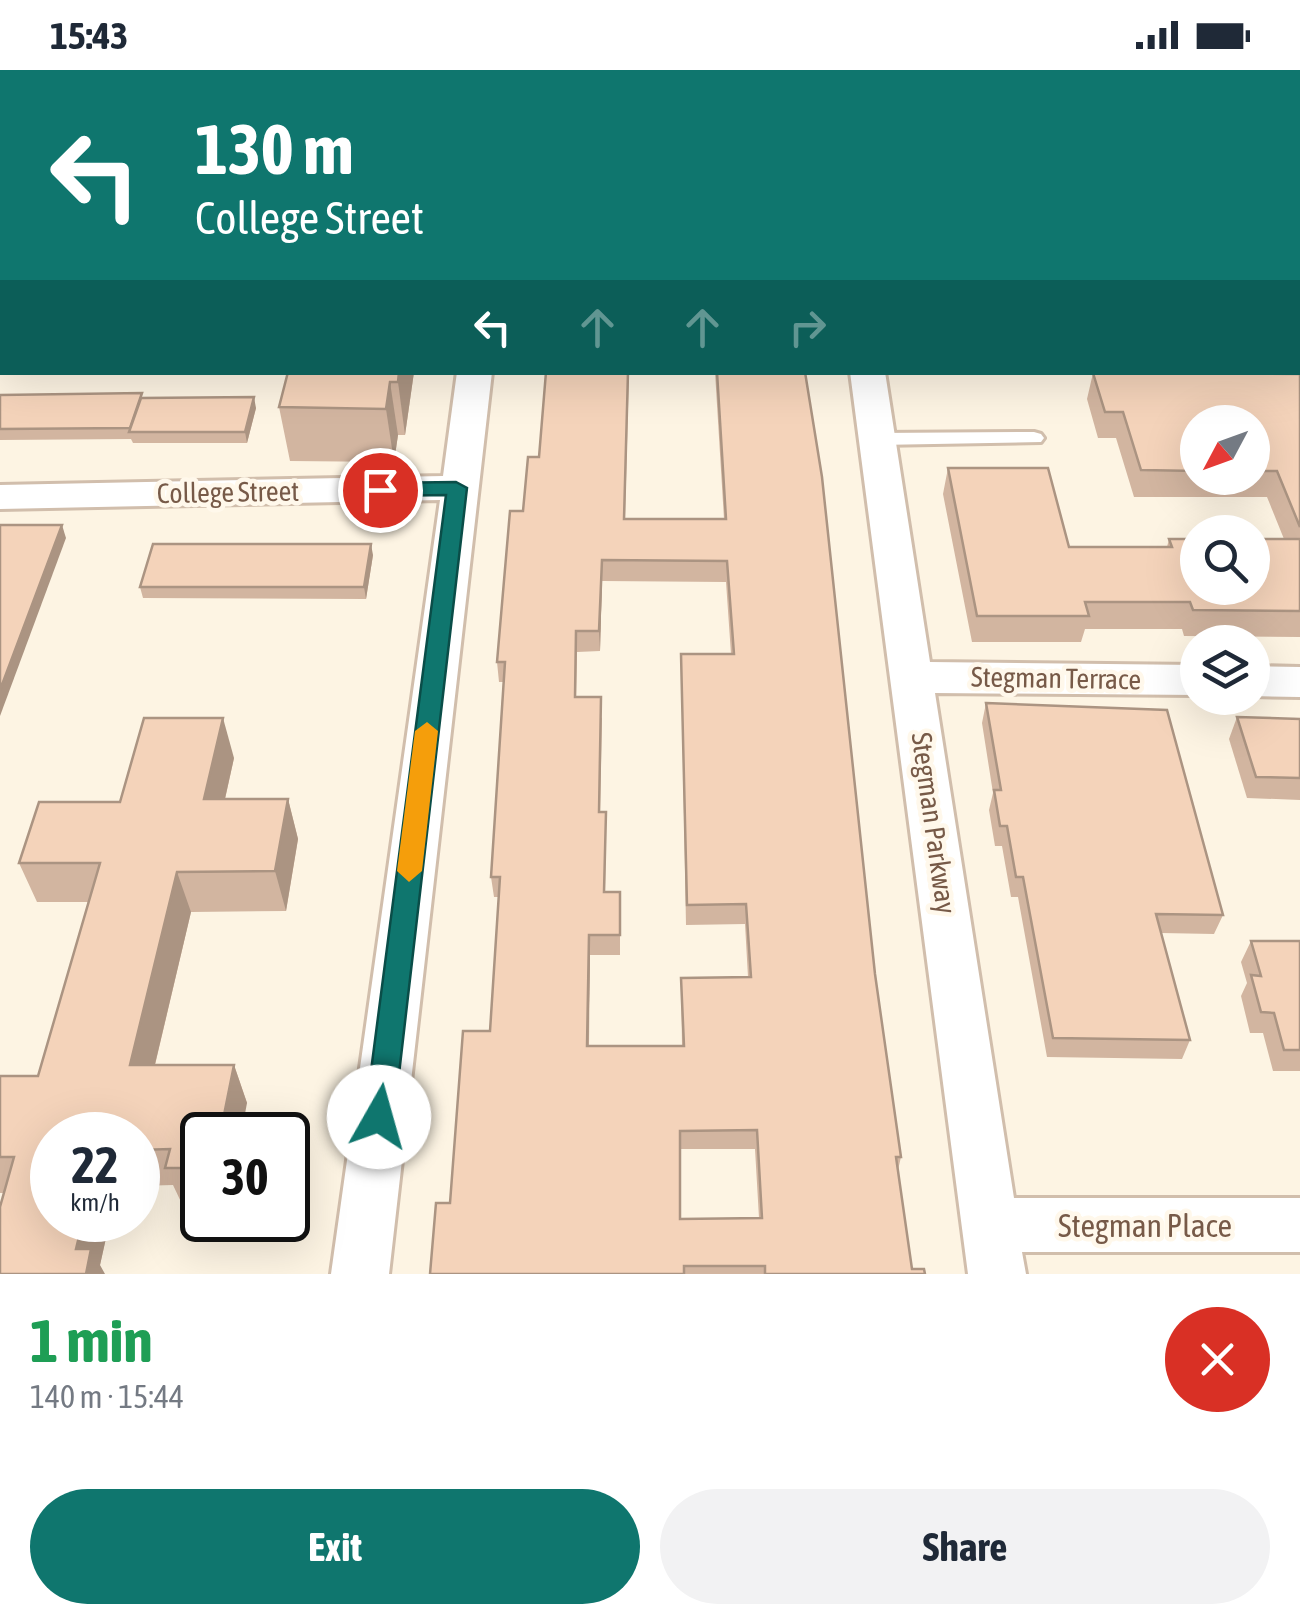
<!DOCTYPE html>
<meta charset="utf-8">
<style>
:root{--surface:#fff;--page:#f2f2f3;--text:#1f2937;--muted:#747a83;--accent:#0f766e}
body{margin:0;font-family:"Asap Condensed",sans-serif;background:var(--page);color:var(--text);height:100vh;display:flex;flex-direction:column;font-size:38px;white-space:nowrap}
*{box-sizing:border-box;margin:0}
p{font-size:32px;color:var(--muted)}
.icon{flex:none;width:55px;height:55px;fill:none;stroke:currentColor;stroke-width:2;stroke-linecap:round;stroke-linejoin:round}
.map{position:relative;height:1204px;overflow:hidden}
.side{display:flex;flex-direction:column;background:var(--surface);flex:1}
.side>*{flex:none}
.banner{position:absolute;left:0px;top:0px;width:1300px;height:305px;box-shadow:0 10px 40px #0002;background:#0f766e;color:#fff;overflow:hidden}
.needle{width:65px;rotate:229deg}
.controls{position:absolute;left:1180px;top:335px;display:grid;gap:20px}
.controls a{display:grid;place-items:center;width:90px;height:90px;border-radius:50%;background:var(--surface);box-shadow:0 10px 40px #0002;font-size:50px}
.speed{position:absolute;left:30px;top:1042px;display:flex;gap:20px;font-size:50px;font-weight:700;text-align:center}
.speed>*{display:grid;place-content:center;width:130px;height:130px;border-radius:50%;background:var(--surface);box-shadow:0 10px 40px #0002;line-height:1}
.speed small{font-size:25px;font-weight:400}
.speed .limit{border:5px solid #111;border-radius:15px;background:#fff;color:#111}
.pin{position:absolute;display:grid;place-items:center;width:85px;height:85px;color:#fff;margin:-42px;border:5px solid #fff;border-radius:50%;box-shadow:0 2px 10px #0007}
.me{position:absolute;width:110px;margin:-55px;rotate:7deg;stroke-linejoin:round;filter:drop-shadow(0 0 8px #0008)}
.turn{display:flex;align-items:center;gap:35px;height:210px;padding:0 30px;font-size:45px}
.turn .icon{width:130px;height:130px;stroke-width:2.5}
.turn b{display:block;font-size:70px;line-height:85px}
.lanes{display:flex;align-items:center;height:95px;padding:0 30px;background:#0003;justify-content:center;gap:50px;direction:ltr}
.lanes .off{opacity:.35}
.round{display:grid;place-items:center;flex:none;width:105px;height:105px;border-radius:52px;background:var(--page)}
.summary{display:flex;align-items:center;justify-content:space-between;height:170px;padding:0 30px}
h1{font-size:60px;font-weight:700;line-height:75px;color:#1e9e55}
.button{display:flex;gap:20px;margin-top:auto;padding:20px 30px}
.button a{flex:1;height:115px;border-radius:60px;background:var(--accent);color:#fff;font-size:40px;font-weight:700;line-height:115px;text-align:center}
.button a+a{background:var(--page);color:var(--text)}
.status{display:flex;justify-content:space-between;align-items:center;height:70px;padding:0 50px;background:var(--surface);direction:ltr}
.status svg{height:28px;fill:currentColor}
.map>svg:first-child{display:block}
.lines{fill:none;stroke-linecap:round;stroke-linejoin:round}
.lane-casing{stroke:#d1beac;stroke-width:6}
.street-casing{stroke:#d1beac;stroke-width:6}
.lane{fill:#fff;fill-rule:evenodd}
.street{fill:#fff;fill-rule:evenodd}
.wall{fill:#d2b5a0;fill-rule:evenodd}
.shaded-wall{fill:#ab9482}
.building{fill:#f4d3ba;stroke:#ab9482;stroke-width:2.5;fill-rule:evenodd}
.route{fill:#0f766e;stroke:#0a4d48;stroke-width:2.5}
.slow{fill:#f59e0b}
.labels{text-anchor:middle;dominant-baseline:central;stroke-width:9;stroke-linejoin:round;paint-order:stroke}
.street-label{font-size:28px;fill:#775a48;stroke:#fff8eb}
.near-street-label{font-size:32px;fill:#775a48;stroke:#fff8eb}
</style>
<div class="status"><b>15:43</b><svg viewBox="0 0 49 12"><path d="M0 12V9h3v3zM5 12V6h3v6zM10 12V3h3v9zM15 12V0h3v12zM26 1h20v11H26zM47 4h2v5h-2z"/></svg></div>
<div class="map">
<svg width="1300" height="1204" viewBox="0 0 1300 1204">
<rect width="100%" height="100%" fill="#fdf4e3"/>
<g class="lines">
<defs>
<polygon id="lane" points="1034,362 1041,364 1044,368 1041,372 878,375 868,369 878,363"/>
<g id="street">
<polygon points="504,0 532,0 532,2 505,2"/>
<polygon points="806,0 834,0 835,2 808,2"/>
<polygon points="1109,0 1137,0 1138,2 1111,2"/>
<polygon points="457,302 492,302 389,1204 331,1204 440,430 0,439 0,415 443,406"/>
<polygon points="850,302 885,302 930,592 1198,595 1198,625 935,623 1014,1128 1300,1128 1300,1182 1022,1182 1026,1204 968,1204"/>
<polygon points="1252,596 1300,597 1300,627 1252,626"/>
</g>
</defs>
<use href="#lane" class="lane-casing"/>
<use href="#street" class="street-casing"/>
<use href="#lane" class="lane"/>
<use href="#street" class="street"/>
</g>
<g class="wall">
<polygon points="0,0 2,2 2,230 0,230"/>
<path d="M1158 0H1300V567L1184 566 1182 559H1085L1081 572H972L943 424 948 398 1069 477H1167L1169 469H1284L1267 427H1134L1116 368H1098L1087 329 1093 303 1297 304 1298 2H1159ZM1198 352H1252V408H1198Z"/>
<polygon points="414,302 405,365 398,365 394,392 290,391 279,337"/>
<path d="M629 302 625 449H724L715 302H805L875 904 901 1087 898 1100 912 1199 925 1204H430L450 1133 490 961 499 827H494L491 807 503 612H499L497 592 523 441 539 387ZM602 511 726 512 731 584H681L686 855 745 854 748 907 681 908 682 976H589L590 885H620V822H605L606 763 600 742 602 648 576 627 577 582 600 581ZM680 1079H755L759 1148 680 1149Z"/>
<polygon points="0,325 144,328 256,338 247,373 133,373 131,369 0,370"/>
<polygon points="373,485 366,529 143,528 140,517"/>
<polygon points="986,633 1223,845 1214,864 1161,863 1190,970 1182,989 1047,987 1018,827 1011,827 1002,776 995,776 989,740 993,723 982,653"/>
<polygon points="1237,647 1300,649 1300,730 1247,728 1229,669"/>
<polygon points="234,688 225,729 288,729 298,769 286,841 191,842 155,995 234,995 247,1033 202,1065 202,1134 182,1134 173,1115 138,1116 138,1065 52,1065 52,1150 110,1150 100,1195 4,1123 0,1123 0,1006 38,1006 88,832 37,832 19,793"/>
<polygon points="1251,871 1300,871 1300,1001 1273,1001 1263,963 1250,963 1241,926 1247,913 1241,892"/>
</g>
<g class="shaded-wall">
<polygon points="128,0 155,0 156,2 129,2"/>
<polygon points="0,201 2,209 2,225 0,218"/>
<polygon points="399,302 414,302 405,365 398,312"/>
<polygon points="390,312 398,365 394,392 386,339"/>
<polygon points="254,327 256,338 247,373 245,362"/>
<polygon points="62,455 66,468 0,646 0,620"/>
<polygon points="371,474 373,485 366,529 364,517"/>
<polygon points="602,490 602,511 600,581 599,561"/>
<polygon points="223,648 234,688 216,769 204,729"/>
<polygon points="288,729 298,769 286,841 275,801"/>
<polygon points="177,802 191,842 146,1032 130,995"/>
<polygon points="589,865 590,885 588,995 587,976"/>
<polygon points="234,995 247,1033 241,1065 220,1065"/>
<polygon points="83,1150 110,1150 100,1195 105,1204 86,1204 76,1179"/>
</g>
<g class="building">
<polygon points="0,0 135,0 134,2 2,2 2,54 0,54"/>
<polygon points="221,0 461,0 461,2 220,2"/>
<rect x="555" y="0" width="73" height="2"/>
<rect x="707" y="0" width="67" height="2"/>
<polygon points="869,0 1093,0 1094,2 870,2"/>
<polygon points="1175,0 1300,0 1300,265 1298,260 1298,2 1176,2"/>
<polygon points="2,70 2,172 0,172 0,74"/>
<polygon points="288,302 399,302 398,312 390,312 386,339 279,337"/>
<path d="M546 302H628L624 449H726L717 302H805L822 407 875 904 901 1087H896L912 1199H924L925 1204H765V1196H684V1204H430L436 1133H450L463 961H490L500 807H491L505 592H497L510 441H523L528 387H539ZM602 490 727 491 734 584H681L687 835 746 834 751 907 681 908 684 976H587L589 865H620V822H604L606 742H599L601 627H575L576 561H599ZM757 1060 762 1148 680 1149V1061Z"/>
<polygon points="1129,302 1300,304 1300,457 1277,401 1252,401 1252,352 1198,352 1198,401 1141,400 1123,342 1105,342 1093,303"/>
<polygon points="142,323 130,358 0,359 0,325"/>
<polygon points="254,327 245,362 129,362 141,328"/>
<polygon points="948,398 1048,398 1069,477 1172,477 1169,469 1198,469 1198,518 1252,518 1252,469 1300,469 1300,541 1193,540 1190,532 1085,532 1089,546 977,546"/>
<polygon points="0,455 62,455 0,620"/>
<polygon points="153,474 371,474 364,517 140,517"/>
<polygon points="986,633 1167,640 1223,845 1156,844 1190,970 1053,968 1023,807 1016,807 1007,756 1000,756 994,720 1001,720"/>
<polygon points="1237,647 1300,649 1300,708 1256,707"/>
<polygon points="144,648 223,648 204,729 288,729 275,801 177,802 130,995 234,995 220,1065 202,1065 202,1098 165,1098 170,1079 138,1080 138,1065 52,1065 52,1150 83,1150 76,1179 91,1179 86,1204 0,1204 0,1137 14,1087 0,1087 0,1006 38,1006 100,793 19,793 39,732 120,732"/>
<polygon points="1251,871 1300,871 1300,980 1284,980 1274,943 1261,942 1251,905 1261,906"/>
</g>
<polygon class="route" points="456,412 467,418 394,1047 389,1056 379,1060 369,1056 365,1047 446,425 380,426 370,420 380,413"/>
<polygon class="slow" points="427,652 438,661 422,801 409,812 397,801 415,661"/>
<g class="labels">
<g class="street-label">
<text transform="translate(228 422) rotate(-1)">College Street</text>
<text transform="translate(1056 608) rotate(1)">Stegman Terrace</text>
<text transform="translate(934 753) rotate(82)">Stegman Parkway</text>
</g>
<g class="near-street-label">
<text x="1145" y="1155">Stegman Place</text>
</g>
</g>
</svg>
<div class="controls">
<a><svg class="needle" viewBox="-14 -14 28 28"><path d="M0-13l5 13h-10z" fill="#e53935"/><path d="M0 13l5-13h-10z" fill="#747a83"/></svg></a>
<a><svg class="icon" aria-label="search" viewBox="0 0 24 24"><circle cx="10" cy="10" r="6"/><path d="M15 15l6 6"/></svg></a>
<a><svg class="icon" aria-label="layers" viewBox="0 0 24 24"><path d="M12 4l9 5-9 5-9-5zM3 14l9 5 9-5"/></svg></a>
</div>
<div class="speed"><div>22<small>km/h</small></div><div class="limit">30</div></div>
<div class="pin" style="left:380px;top:420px;background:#d93025"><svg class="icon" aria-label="arrive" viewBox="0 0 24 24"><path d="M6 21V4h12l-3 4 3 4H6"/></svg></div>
<svg class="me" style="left:379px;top:1047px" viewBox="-20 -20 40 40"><circle r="19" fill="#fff"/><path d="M0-13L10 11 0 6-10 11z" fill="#0f766e"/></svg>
<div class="banner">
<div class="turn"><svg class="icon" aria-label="left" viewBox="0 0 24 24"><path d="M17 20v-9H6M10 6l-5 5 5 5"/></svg><div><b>130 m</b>College Street</div></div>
<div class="lanes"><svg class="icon" aria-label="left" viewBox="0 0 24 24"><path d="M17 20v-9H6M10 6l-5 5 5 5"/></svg><svg class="icon off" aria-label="ahead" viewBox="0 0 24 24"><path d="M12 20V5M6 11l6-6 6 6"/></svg><svg class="icon off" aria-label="ahead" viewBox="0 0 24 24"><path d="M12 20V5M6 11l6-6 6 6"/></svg><svg class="icon off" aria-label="right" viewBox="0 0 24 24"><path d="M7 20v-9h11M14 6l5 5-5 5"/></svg></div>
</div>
</div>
<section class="side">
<div class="summary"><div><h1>1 min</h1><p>140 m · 15:44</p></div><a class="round" style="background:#d93025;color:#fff"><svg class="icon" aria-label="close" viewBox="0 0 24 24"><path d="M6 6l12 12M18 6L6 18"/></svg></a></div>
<div class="button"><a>Exit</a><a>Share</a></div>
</section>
